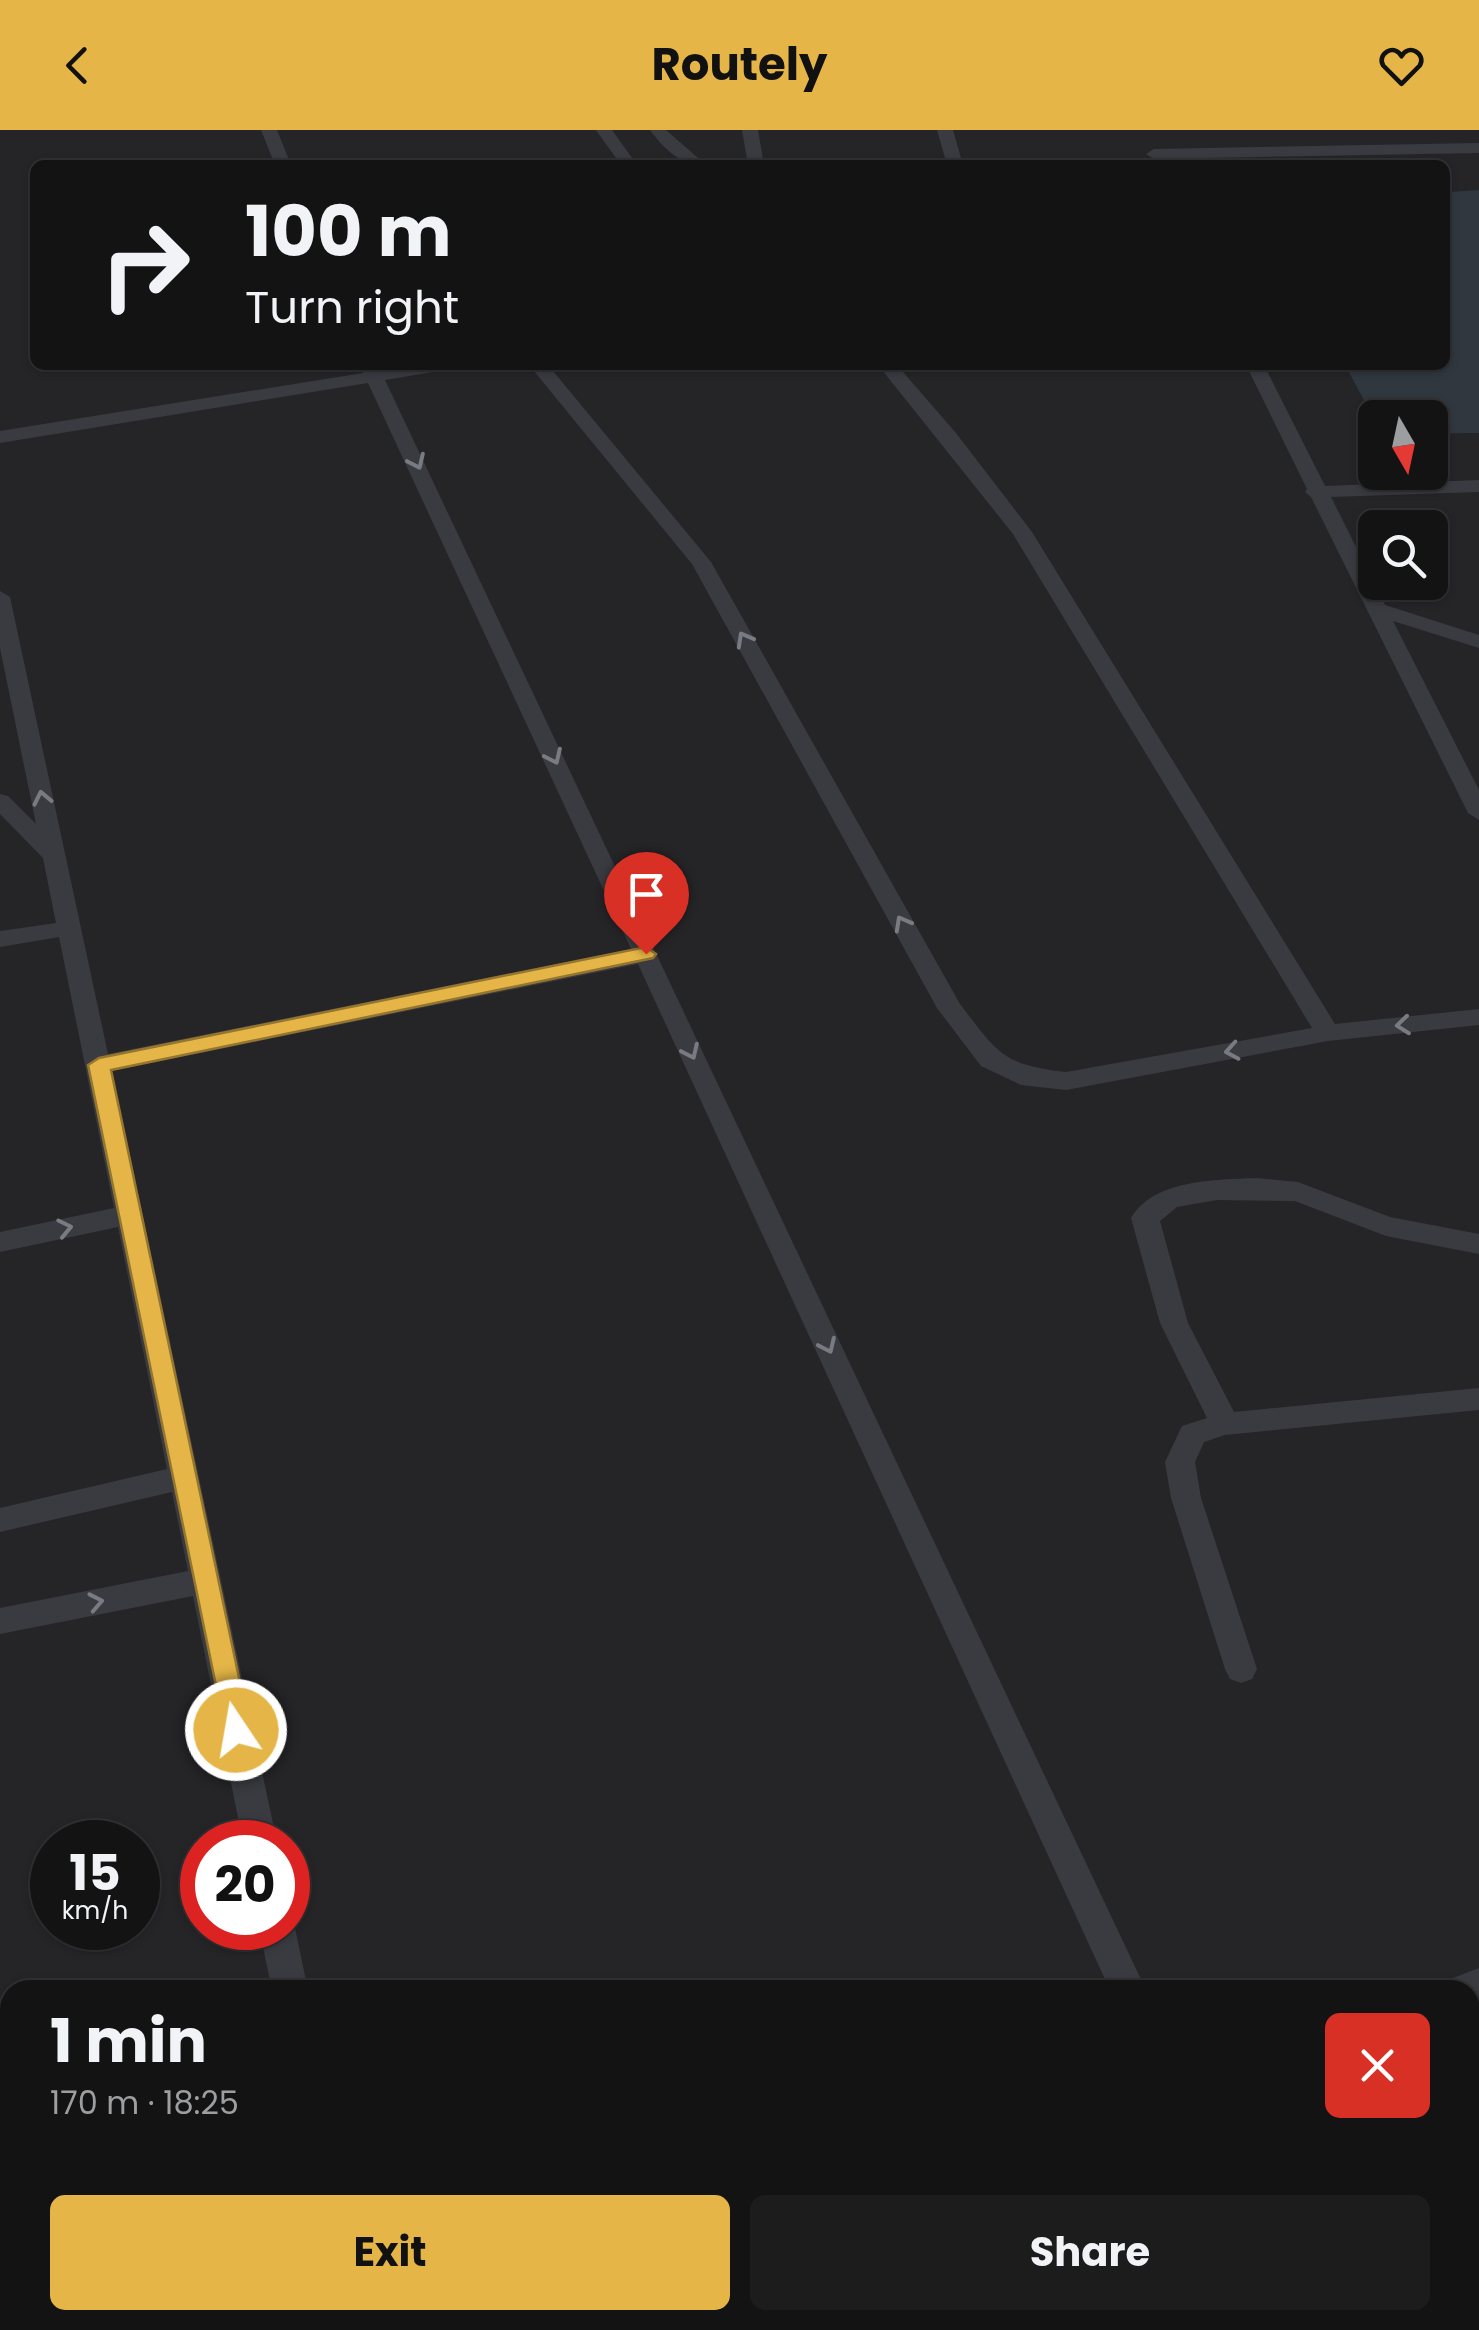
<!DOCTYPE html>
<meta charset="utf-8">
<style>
:root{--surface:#131314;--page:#1c1c1d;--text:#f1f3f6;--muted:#9d9ea0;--line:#323234;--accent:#e5b647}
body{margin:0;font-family:Poppins,sans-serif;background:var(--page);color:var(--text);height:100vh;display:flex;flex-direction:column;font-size:38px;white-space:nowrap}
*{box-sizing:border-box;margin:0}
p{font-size:32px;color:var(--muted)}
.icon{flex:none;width:55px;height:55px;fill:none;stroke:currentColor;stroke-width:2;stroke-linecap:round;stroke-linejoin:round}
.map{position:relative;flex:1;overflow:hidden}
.sheet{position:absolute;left:0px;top:1850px;width:1480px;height:350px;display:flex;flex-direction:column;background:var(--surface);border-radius:30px 30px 0 0;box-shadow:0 2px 8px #0004,0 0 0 2px var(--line)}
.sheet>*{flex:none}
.hud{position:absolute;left:30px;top:30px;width:1420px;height:210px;border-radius:15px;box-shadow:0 2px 8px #0004,0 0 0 2px var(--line);background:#131314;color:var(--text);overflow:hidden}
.needle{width:65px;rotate:171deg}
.buttons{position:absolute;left:1358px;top:270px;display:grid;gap:20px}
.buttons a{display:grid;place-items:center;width:90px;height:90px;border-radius:15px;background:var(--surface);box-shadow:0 2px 8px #0004,0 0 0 2px var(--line);font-size:50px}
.speed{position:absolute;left:30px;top:1690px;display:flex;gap:20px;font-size:50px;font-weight:700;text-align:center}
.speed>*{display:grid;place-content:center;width:130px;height:130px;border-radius:50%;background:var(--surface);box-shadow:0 2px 8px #0004,0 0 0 2px var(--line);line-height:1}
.speed small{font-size:25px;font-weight:400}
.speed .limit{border:15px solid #d22;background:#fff;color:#111}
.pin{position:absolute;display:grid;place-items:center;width:85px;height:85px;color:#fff;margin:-102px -42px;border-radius:50% 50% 50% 0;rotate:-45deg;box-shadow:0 0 10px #0007}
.pin .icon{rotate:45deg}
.me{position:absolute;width:110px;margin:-55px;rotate:348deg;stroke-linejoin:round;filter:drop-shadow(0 0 8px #0008)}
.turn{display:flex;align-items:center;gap:35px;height:210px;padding:0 50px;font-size:45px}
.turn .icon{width:130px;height:130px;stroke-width:2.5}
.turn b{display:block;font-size:70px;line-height:85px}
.round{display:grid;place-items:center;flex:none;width:105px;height:105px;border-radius:15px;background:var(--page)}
.summary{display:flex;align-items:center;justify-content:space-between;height:170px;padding:0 50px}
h1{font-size:60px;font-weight:700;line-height:75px}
.cta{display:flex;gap:20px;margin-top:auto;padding:20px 50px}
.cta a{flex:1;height:115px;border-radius:15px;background:var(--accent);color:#111;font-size:40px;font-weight:700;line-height:115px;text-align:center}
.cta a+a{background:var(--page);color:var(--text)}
header{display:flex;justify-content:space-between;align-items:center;height:130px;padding:0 50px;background:var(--accent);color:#111;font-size:45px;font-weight:700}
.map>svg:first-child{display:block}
.built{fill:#252528;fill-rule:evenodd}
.water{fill:#30373e}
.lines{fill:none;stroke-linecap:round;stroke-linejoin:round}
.service{fill:#3a3b40;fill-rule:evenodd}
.oneway{stroke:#797b83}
.route{fill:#e5b647;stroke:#95762e;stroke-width:2.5}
</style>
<header><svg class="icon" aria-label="back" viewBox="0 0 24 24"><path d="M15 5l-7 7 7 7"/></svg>Routely<svg class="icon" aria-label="heart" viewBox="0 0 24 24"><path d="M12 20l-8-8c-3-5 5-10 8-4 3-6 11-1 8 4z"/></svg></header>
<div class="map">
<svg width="1479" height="2200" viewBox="0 0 1479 2200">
<rect width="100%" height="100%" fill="#19191b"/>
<path class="built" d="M0 0H1479V60L1445 62V35H35V235H1345L1375 291V342H1430V304L1479 303V2200H0ZM1375 398H1430V452H1375ZM52 1712H138V1798H52ZM202 1712H288V1798H202ZM10 1860H1470V2190H10Z"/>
<polygon class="water" points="1479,60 1479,303 1430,304 1430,288 1375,288 1375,291 1345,235 1445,235 1445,62"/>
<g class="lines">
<g class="service">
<polygon points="261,0 277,0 291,35 275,35"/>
<polygon points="596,0 612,0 637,35 621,35"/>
<path d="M650 0H666L706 35C680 35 665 20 650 0Z"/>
<polygon points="742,0 758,0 764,35 748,35"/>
<polygon points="937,0 953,0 963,35 947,35"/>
<polygon points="1479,13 1479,23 1154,29 1146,24 1154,19"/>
<polygon points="359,235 377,235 380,240 454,235 445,240 385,250 1146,1860 1110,1860 638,834 112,941 277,1712 243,1712 193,1466 0,1504 0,1478 188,1441 172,1362 0,1402 0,1378 167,1339 118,1097 0,1122 0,1102 114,1078 59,807 0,817 0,801 56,793 43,728 0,684 0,664 8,666 36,694 0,518 0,461 10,467 108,924 631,819 368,253 0,313 0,301 363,243"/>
<path d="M529 235H548L711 432 960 874C998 923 1002 935 1066 942L1312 898 1013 404 878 235H897L956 303 1032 402 1335 894 1479 879V895L1328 911 1066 960 1021 955 981 936 937 878 692 434Z"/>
<polygon points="1246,235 1264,235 1325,356 1479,350 1479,362 1331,367 1385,475 1479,505 1479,518 1393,491 1479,660 1479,690 1468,683 1311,367 1305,362 1307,359"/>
<path d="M1256 1048 1298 1052 1390 1087 1479 1104V1124L1386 1106 1295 1071 1217 1070 1177 1077 1160 1091 1188 1193 1234 1282 1479 1258V1280L1225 1305 1204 1312 1195 1332 1201 1368 1257 1539 1252 1549 1241 1553 1230 1549 1225 1539 1171 1368 1165 1332 1182 1296 1207 1288 1160 1193 1131 1088C1154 1049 1216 1050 1256 1048Z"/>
<polygon points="288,1786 295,1798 308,1860 272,1860 259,1798 288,1798"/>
<polygon points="1479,1838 1479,1872 1470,1875 1470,1860 1448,1860 1453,1848"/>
<polygon points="339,2190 379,2190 381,2200 341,2200"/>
<polygon points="623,2190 683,2190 679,2200 619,2200"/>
<polygon points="1403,2190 1452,2190 1456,2200 1407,2200"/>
</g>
</g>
<defs><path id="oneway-chevron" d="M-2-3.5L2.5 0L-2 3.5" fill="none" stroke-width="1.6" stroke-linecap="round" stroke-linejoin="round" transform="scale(2.5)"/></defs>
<g class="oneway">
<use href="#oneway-chevron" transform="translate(417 332) rotate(65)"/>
<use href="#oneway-chevron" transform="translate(744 509) rotate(-119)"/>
<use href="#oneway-chevron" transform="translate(554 627) rotate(65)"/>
<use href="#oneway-chevron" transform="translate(42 668) rotate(-102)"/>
<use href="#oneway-chevron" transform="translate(902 793) rotate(-119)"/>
<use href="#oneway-chevron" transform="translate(1403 895) rotate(174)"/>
<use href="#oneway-chevron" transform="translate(1232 921) rotate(170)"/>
<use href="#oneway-chevron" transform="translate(691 922) rotate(65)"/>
<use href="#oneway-chevron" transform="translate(65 1098) rotate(-12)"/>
<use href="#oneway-chevron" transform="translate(828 1216) rotate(65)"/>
<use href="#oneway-chevron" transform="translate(96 1472) rotate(-11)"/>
</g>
<polygon class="route" points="646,817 656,824 653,828 111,940 250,1600 246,1609 236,1612 227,1609 88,935 99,928"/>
</svg>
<div class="buttons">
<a><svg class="needle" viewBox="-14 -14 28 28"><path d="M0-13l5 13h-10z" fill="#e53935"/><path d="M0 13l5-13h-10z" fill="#9d9ea0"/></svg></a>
<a><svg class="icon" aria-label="search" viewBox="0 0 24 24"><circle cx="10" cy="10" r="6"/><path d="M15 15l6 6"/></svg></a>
</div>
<div class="speed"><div>15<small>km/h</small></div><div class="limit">20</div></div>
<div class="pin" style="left:646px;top:824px;background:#d93025"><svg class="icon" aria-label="arrive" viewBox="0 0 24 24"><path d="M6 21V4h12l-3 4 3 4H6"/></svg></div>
<svg class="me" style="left:236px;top:1600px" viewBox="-20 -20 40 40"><circle r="17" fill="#e5b647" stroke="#fff" stroke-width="3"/><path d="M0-11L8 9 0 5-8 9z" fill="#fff"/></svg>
<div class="hud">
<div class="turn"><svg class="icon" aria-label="right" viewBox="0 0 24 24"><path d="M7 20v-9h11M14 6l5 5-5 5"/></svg><div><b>100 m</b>Turn right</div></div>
</div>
<section class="sheet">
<div class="summary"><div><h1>1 min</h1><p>170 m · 18:25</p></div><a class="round" style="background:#d93025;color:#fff"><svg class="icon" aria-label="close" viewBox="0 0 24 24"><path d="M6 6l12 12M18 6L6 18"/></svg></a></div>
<div class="cta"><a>Exit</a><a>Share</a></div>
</section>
</div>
